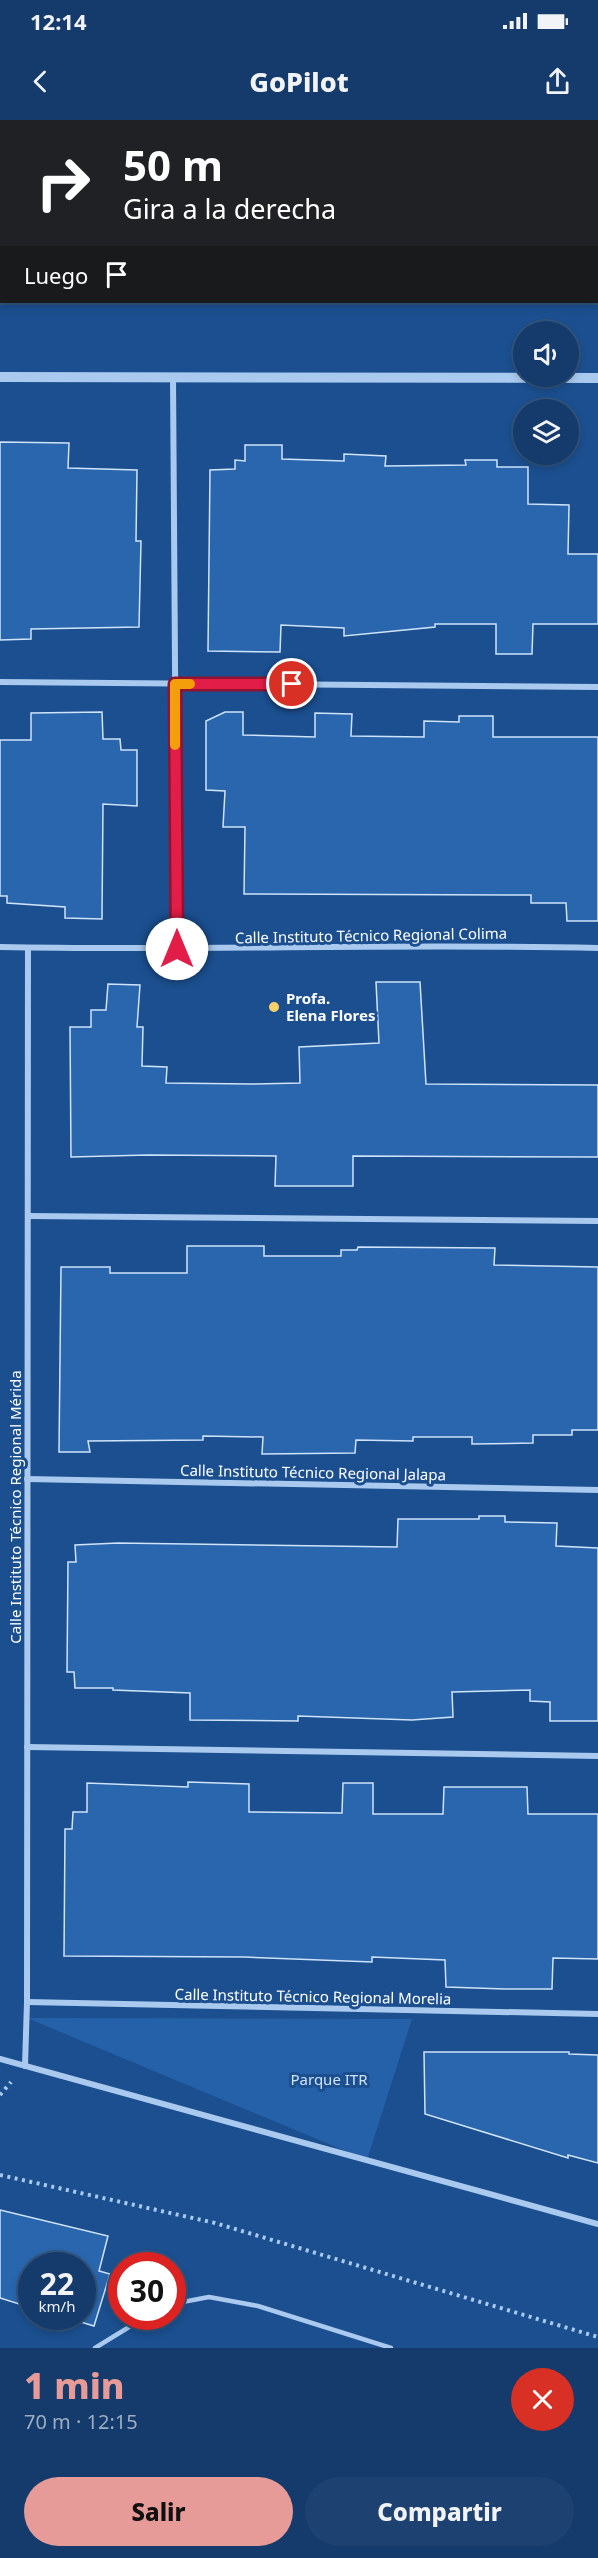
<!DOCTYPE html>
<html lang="es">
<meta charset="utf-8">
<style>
:root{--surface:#143b6b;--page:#1d4271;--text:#f1f3f6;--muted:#9dadc1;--line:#33557e;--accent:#e69b98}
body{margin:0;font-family:"Noto Sans",sans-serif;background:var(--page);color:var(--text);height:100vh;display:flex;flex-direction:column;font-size:22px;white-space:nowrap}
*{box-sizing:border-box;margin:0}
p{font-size:20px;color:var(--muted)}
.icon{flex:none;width:33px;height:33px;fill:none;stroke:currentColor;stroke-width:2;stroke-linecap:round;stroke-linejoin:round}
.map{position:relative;height:2228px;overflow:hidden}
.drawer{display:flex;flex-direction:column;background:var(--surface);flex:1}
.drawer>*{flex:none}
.top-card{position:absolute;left:0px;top:0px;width:598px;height:183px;box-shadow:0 3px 9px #0003,0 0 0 2px var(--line);background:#202124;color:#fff;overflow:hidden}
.tools{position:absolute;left:513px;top:201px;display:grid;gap:12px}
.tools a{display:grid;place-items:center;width:66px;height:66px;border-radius:50%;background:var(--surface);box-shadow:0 3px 9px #0003,0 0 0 2px var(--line);font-size:30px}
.speed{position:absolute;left:18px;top:2132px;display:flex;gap:12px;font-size:30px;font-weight:700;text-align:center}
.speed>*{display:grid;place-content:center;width:78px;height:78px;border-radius:50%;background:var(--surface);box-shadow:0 3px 9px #0003,0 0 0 2px var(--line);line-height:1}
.speed small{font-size:15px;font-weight:400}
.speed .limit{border:9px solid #d22;background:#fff;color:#111}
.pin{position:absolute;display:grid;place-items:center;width:51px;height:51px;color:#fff;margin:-26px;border:3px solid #fff;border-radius:50%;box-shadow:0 2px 6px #0007}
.me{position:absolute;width:66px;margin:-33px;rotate:0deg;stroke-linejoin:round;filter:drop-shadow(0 0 4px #0008)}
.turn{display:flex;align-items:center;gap:21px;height:126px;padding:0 24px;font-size:27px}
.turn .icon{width:78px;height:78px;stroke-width:2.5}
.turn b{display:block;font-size:42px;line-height:51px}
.then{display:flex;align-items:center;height:57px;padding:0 24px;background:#0003;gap:12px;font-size:22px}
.round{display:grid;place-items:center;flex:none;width:63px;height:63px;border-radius:32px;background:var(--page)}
.head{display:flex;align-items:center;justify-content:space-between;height:102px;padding:0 24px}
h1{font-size:36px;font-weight:800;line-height:45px;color:var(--accent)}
.action{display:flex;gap:12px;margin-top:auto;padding:12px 24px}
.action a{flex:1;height:69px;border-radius:36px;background:var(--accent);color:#111;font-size:24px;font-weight:800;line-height:69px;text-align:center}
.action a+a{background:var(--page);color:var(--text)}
.status{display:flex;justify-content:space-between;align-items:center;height:42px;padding:0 30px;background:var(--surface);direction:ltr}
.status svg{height:16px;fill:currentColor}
header{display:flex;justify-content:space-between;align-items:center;height:78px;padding:0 24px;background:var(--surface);font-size:27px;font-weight:800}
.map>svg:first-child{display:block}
.green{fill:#2461a8}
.building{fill:#2a66ad;stroke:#cfe3fa;stroke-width:1.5}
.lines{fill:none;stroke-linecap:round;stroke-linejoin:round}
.path{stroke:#a9c9ee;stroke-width:4;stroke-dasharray:3 4.5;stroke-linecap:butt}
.service{stroke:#a9c9ee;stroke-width:4.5}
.minor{stroke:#a9c9ee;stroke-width:6}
.tertiary{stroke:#a9c9ee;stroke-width:10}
.route-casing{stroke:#92132f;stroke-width:15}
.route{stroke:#e11d48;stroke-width:10}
.slow{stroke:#f59e0b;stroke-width:10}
.poi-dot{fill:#ffd166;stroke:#1b4f8f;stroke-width:2}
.labels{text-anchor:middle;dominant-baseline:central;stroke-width:6;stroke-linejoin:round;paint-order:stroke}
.street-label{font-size:15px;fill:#fff;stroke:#1b4f8f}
.poi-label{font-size:15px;font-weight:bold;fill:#fff;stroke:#1b4f8f;text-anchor:start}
.park-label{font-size:15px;fill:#cfe3fa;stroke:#1b4f8f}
</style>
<div class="status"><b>12:14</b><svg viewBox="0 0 49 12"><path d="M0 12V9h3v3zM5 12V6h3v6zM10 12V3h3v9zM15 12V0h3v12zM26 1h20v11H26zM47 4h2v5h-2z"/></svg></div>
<header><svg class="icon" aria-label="back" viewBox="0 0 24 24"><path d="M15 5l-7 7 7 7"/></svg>GoPilot<svg class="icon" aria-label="share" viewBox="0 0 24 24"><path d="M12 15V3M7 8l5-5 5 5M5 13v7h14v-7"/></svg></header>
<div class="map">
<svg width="598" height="2228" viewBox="0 0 598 2228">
<rect width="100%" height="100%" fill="#1b4f8f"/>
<polygon class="green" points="27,1898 412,1899 367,2040"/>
<g class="building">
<polygon points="0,322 69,323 68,348 137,350 136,421 141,421 139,507 31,509 31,519 0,520"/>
<polygon points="245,325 282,325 282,339 344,341 344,334 386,336 385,346 466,345 465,340 497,340 497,347 528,347 528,384 569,385 568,434 598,434 598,504 533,504 532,534 496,534 496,504 435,504 435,507 344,516 344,508 281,505 280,532 208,531 210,350 235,349 235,340 245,341"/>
<polygon points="102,592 103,619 120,619 121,630 137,630 137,686 103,684 102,799 65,798 65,787 7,783 7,776 0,776 0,620 31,620 31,593"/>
<polygon points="225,592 243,592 243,615 315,617 315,593 352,594 351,616 424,617 424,601 459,602 459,596 493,596 493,617 598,617 598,801 567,801 566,783 531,783 531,775 244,774 245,707 223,707 225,671 206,670 206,601"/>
<polygon points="376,862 420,862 426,964 598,965 598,1037 353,1036 353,1066 275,1066 276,1036 148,1035 71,1037 70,907 91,907 91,890 106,890 108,864 140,865 137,907 143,907 142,946 167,947 166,963 251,964 300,963 299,927 379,923"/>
<polygon points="187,1126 264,1126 264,1136 341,1136 341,1130 357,1130 358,1127 495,1128 494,1145 598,1147 598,1310 572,1310 572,1315 533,1315 533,1323 472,1324 472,1317 413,1317 413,1321 356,1320 355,1333 262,1334 263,1317 203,1316 203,1320 88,1321 90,1332 59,1332 61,1147 110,1147 110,1153 187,1153"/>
<polygon points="479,1396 505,1396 505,1402 557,1403 556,1426 598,1428 598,1601 550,1601 550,1582 530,1581 530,1570 452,1572 453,1597 412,1600 298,1596 298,1601 190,1600 190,1573 113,1570 113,1568 75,1568 74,1552 67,1552 68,1442 76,1442 75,1425 118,1423 397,1427 398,1399 479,1399"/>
<polygon points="188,1662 249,1664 249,1692 342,1693 343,1663 373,1663 373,1694 443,1694 444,1667 527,1667 528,1694 598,1694 598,1839 553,1838 552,1869 505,1869 446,1867 445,1840 372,1837 372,1842 244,1837 64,1836 65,1709 72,1709 73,1692 87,1692 87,1663 188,1667"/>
<polygon points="424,1932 569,1932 569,1934 598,1935 598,2043 568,2035 568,2038 425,1994"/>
<polygon points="0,2090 108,2116 99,2151 110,2154 94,2206 61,2196 82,2196 82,2145 32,2145 32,2188 0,2178"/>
</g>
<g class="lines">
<g class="path">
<polyline points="0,1975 11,1962"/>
<polyline points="0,2055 215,2103 598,2217"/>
</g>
<g class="service">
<polyline points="172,2184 209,2177 258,2186 391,2228"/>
<polyline points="95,2228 147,2196"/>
</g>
<g class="minor">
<polyline points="173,257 177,829"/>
<polyline points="0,562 598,567"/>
<path d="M0 827C199 831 399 823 598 828"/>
<polyline points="28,1096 598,1101"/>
<polyline points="27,1359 598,1370"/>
<polyline points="27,1627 598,1636"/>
<polyline points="27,1882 598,1894"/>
<polyline points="0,1939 598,2104"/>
<polyline points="25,1946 27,1882 28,828"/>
</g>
<polyline class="tertiary" points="0,257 598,258"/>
</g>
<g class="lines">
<defs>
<polyline id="route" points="177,829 175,564 292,564"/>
</defs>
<use href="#route" class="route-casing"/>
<use href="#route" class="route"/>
<polyline class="slow" points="175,625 175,564 190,564"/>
</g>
<circle class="poi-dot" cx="274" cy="887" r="6"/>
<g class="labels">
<g class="street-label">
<text transform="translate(371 815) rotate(-1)">Calle Instituto Técnico Regional Colima</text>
<text transform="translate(313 1352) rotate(1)">Calle Instituto Técnico Regional Jalapa</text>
<text transform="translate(15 1387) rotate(-90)">Calle Instituto Técnico Regional Mérida</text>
<text transform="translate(313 1876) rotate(1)">Calle Instituto Técnico Regional Morelia</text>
</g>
<g class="poi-label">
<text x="286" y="878">Profa.<tspan x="286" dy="17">Elena Flores</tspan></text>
</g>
<g class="park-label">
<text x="329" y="1959">Parque ITR</text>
</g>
</g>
</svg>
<div class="tools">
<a><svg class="icon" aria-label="sound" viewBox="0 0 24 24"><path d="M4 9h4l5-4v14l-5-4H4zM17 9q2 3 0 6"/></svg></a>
<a><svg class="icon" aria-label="layers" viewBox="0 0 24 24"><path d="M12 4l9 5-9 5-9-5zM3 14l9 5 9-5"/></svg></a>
</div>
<div class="speed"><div>22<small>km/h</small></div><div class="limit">30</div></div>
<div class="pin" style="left:292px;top:564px;background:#d93025"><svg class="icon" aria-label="arrive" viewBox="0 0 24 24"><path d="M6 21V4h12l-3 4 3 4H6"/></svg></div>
<svg class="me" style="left:177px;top:829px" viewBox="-20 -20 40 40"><circle r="19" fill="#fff"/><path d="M0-13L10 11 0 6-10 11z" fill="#e11d48"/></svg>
<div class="top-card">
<div class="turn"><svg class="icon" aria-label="right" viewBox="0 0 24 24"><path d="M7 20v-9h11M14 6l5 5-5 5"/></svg><div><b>50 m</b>Gira a la derecha</div></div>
<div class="then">Luego<svg class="icon" aria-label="arrive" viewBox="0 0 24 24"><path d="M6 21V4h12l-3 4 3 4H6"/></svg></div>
</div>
</div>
<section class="drawer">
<div class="head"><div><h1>1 min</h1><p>70 m · 12:15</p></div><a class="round" style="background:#d93025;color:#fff"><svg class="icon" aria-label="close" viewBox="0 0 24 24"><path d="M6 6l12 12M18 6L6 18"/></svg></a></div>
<div class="action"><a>Salir</a><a>Compartir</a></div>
</section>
